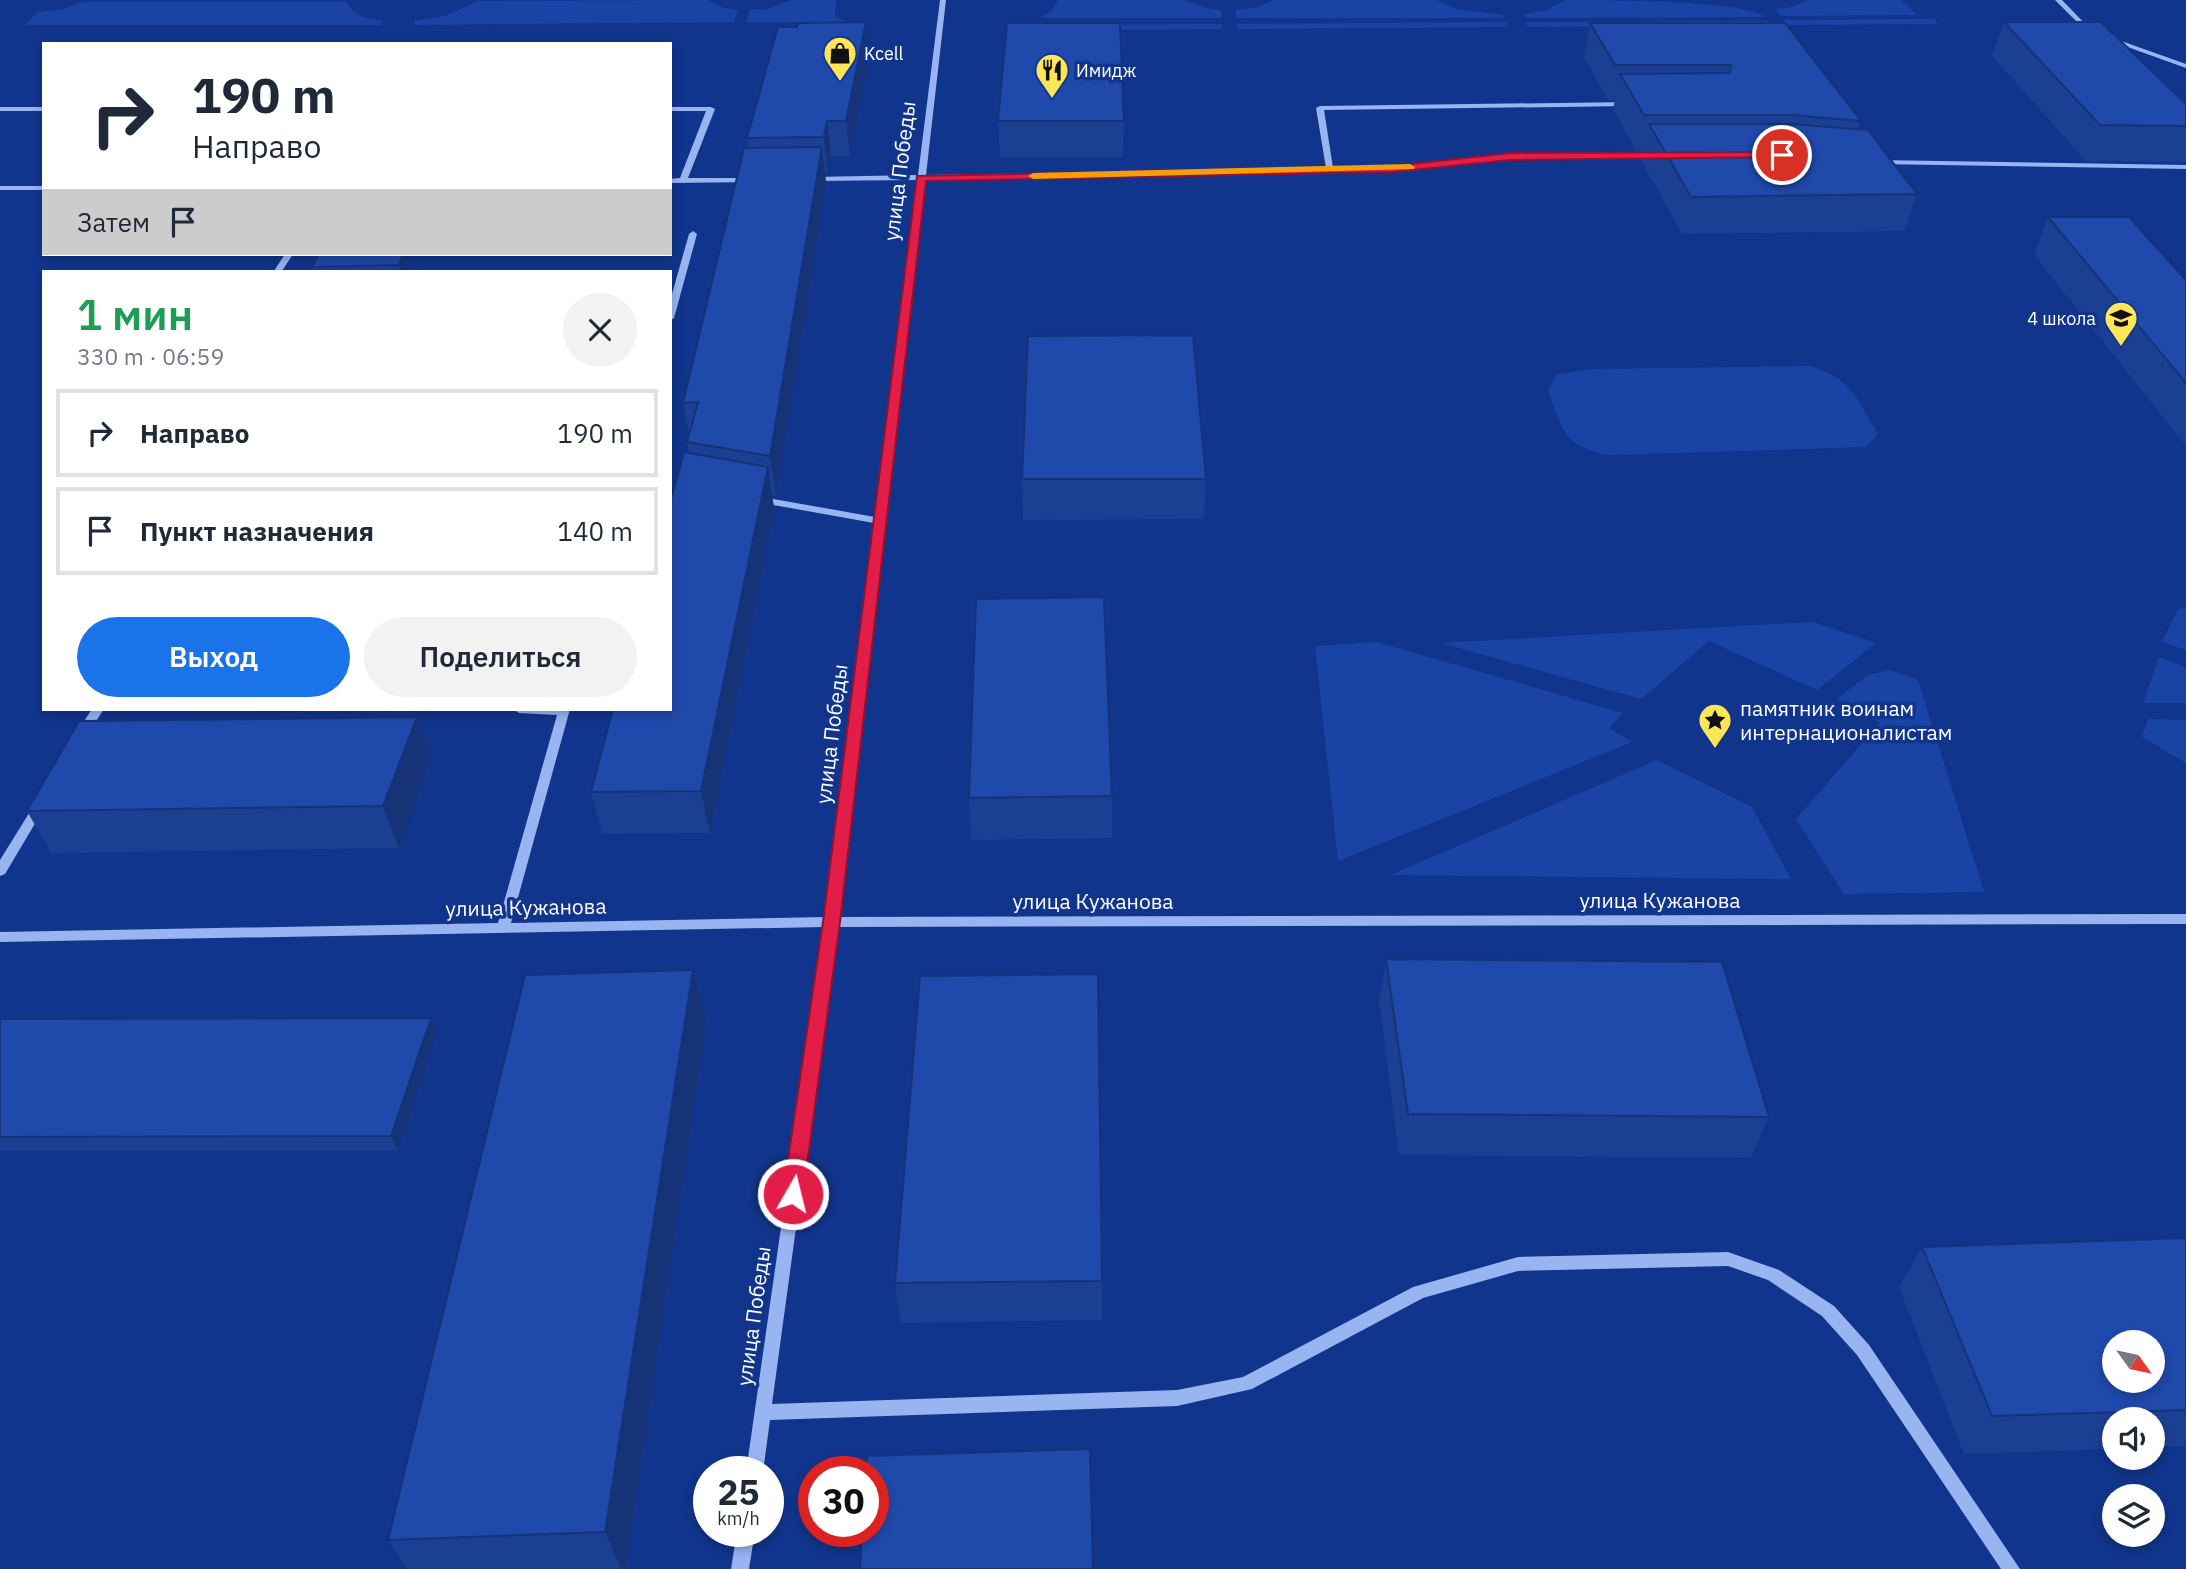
<!DOCTYPE html>
<html lang="ru">
<meta charset="utf-8">
<style>
:root{--surface:#fff;--page:#f2f2f3;--text:#1f2937;--muted:#747a83;--line:#e0e1e3;--accent:#1a73e8}
body{margin:0;font-family:"IBM Plex Sans",sans-serif;background:var(--page);color:var(--text);height:100vh;display:flex;flex-direction:column;font-size:26px;white-space:nowrap}
*{box-sizing:border-box;margin:0}
p{font-size:23px;color:var(--muted)}
.icon{flex:none;width:38px;height:38px;fill:none;stroke:currentColor;stroke-width:2;stroke-linecap:round;stroke-linejoin:round}
.map{position:relative;flex:1;overflow:hidden}
.side{position:absolute;left:42px;top:270px;width:630px;height:441px;display:flex;flex-direction:column;background:var(--surface);border-radius:0px;box-shadow:0 4px 10px #0003}
.side>*{flex:none}
.guide{position:absolute;left:42px;top:42px;width:630px;height:214px;border-radius:0px;box-shadow:0 4px 10px #0003;background:#fff;color:var(--text);overflow:hidden}
.needle{width:46px;rotate:123deg}
.fabs{position:absolute;left:2102px;top:1330px;display:grid;gap:14px}
.fabs a{display:grid;place-items:center;width:63px;height:63px;border-radius:50%;background:var(--surface);box-shadow:0 4px 10px #0003;font-size:35px}
.speed{position:absolute;left:693px;top:1456px;display:flex;gap:14px;font-size:35px;font-weight:700;text-align:center}
.speed>*{display:grid;place-content:center;width:91px;height:91px;border-radius:50%;background:var(--surface);box-shadow:0 4px 10px #0003;line-height:1}
.speed small{font-size:18px;font-weight:400}
.speed .limit{border:10px solid #d22;background:#fff;color:#111}
.pin{position:absolute;display:grid;place-items:center;width:60px;height:60px;color:#fff;margin:-30px;border:4px solid #fff;border-radius:50%;box-shadow:0 2px 7px #0007}
.me{position:absolute;width:77px;margin:-38px;rotate:8deg;stroke-linejoin:round;filter:drop-shadow(0 0 5px #0008)}
.turn{display:flex;align-items:center;gap:24px;height:147px;padding:0 35px;font-size:32px}
.turn .icon{width:91px;height:91px;stroke-width:2.5}
.turn b{display:block;font-size:49px;line-height:60px}
.then{display:flex;align-items:center;height:66px;padding:0 35px;background:#0003;gap:14px;font-size:26px}
.round{display:grid;place-items:center;flex:none;width:74px;height:74px;border-radius:37px;background:var(--page)}
.head{display:flex;align-items:center;justify-content:space-between;height:119px;padding:0 35px}
h1{font-size:42px;font-weight:600;line-height:52px;color:#1e9e55}
.cta{display:flex;gap:14px;margin-top:auto;padding:14px 35px}
.cta a{flex:1;height:80px;border-radius:42px;background:var(--accent);color:#fff;font-size:28px;font-weight:600;line-height:80px;text-align:center}
.cta a+a{background:var(--page);color:var(--text)}
ul{padding:0;list-style:none}
li{display:flex;align-items:center;gap:21px;height:88px;margin:0 14px 10px;padding:0 21px;border:4px solid var(--line);border-radius:0px}
li div{flex:1}
li b{display:block;font-size:26px}
li em{font-style:normal}
.map>svg:first-child{display:block}
.green{fill:#1944a6}
.lines{fill:none;stroke-linecap:round;stroke-linejoin:round}
.minor{fill:#98b4f1;fill-rule:evenodd}
.wall{fill:#1b3f93}
.shaded-wall{fill:#163378}
.building{fill:#1f49ab;stroke:#163378;stroke-width:2;fill-rule:evenodd}
.route{fill:#e11d48;stroke:#92132f;stroke-width:2}
.slow{fill:#f59e0b}
.labels{text-anchor:middle;dominant-baseline:central;stroke-width:7;stroke-linejoin:round;paint-order:stroke}
.far-poi-label{font-size:18px;fill:#fff;stroke:#11358c;text-anchor:start}
.street-label{font-size:21px;fill:#fff;stroke:#11358c}
.poi-label{font-size:21px;fill:#fff;stroke:#11358c;text-anchor:start}
</style>
<div class="map">
<svg width="2186" height="1569" viewBox="0 0 2186 1569">
<rect width="100%" height="100%" fill="#11358c"/>
<g class="green">
<polygon points="708,0 721,7 738,10 734,22 414,25 415,21 445,16 478,1"/>
<polygon points="792,0 836,0 835,17 848,22 746,22 750,10 767,9"/>
<polygon points="1058,0 1184,0 1205,8 1221,10 1222,18 1040,18 1052,10"/>
<polygon points="1275,0 1436,0 1457,9 1503,15 1504,18 1236,18 1236,10 1254,8"/>
<path d="M1565 0C1601 0 1746 0 1765 17L1525 18 1523 15 1547 10Z"/>
<polygon points="1808,0 1901,0 1917,15 1780,16 1776,9 1792,7"/>
<path d="M83 2H347C353 17 369 19 383 21L380 25H25L38 12 63 9Z"/>
<polygon points="1934,19 1938,24 1786,25 1782,20"/>
<polygon points="1768,21 1771,25 1528,27 1525,22"/>
<polygon points="1506,22 1508,27 1237,29 1236,24"/>
<polygon points="1222,24 1222,29 1044,30 1044,25"/>
<path d="M1810 366C1853 379 1856 398 1878 434L1866 447 1608 455C1563 446 1562 429 1548 390L1556 375 1588 369Z"/>
<polygon points="2186,608 2186,650 2162,642 2178,609"/>
<polygon points="1813,622 1876,643 1817,690 1709,641 1641,699 1441,643"/>
<polygon points="1376,642 1623,713 1609,728 1632,742 1338,861 1315,646"/>
<polygon points="2159,657 2186,667 2186,703 2143,703"/>
<polygon points="1890,670 1918,680 1984,892 1844,894 1796,819 1880,723 1837,699 1868,675"/>
<polygon points="2148,719 2186,720 2186,763 2142,737"/>
<polygon points="1657,760 1752,807 1791,879 1390,875"/>
</g>
<g class="lines">
<g class="minor">
<polygon points="940,0 946,0 926,175 1326,168 1316,108 1320,106 1631,102 1635,104 1631,106 1324,110 1333,168 1393,167 1510,154 1657,153 1661,155 1657,157 1510,158 1393,171 1330,173 925,179 838,917 2186,914 2186,924 837,927 772,1404 1177,1390 1243,1377 1413,1287 1518,1257 1728,1252 1779,1270 1834,1306 1869,1345 2020,1569 2001,1569 1857,1355 1822,1316 1768,1280 1728,1266 1518,1271 1423,1298 1252,1389 1177,1406 770,1420 763,1472 746,1472 824,927 0,942 0,932 498,923 557,715 519,713 513,709 570,709 511,923 825,917 874,523 757,502 752,499 757,496 875,517 917,180 812,181 808,179 812,177 918,175"/>
<polygon points="2055,0 2062,0 2092,31 2092,33 2088,33"/>
<polygon points="2110,37 2186,64 2186,68 2108,40 2106,39"/>
<rect x="0" y="107" width="44" height="4"/>
<polygon points="670,107 711,107 715,109 688,178 752,178 756,180 755,182 670,183 670,179 680,178 706,111 670,111"/>
<polygon points="1875,160 2186,165 2186,169 1878,164 1874,162"/>
<rect x="0" y="186" width="44" height="4"/>
<polygon points="693,231 697,234 674,318 670,321 670,301 689,234"/>
<polygon points="285,254 293,254 282,271 274,271"/>
<polygon points="92,709 104,709 87,735 79,735 77,732"/>
<polygon points="40,801 46,805 5,874 0,876 0,860 36,802"/>
<polygon points="737,1531 755,1531 749,1569 731,1569"/>
</g>
</g>
<g class="wall">
<polygon points="866,22 869,56 850,156 831,156 828,173 825,173 826,183 776,496 772,496 774,508 710,833 602,834 591,792 689,453 687,442 689,435 683,403 748,148 747,138 797,27"/>
<polygon points="2004,22 2186,104 2186,162 2086,161 1992,56"/>
<polygon points="1590,23 1785,23 1861,121 1858,129 1917,194 1905,231 1682,234 1641,160 1643,151 1636,151 1613,109 1615,100 1608,100 1584,57"/>
<polygon points="998,121 1124,121 1123,157 1000,157"/>
<polygon points="2048,217 2186,280 2186,446 2034,255"/>
<polygon points="319,254 413,254 405,271 313,271 312,267"/>
<polygon points="1022,479 1206,479 1204,519 1023,520"/>
<polygon points="417,717 431,759 399,848 51,853 27,811"/>
<polygon points="1112,796 1112,838 971,840 969,798"/>
<polygon points="1386,959 1769,1117 1751,1158 1399,1155 1379,1001"/>
<polygon points="693,970 706,1022 625,1569 406,1569 388,1540"/>
<polygon points="431,1018 437,1033 398,1151 0,1151 0,1019"/>
<polygon points="2186,1238 2186,1446 2152,1447 2152,1419 2114,1419 2114,1449 1964,1454 1899,1287 1922,1247"/>
<polygon points="1102,1281 1102,1320 901,1323 895,1283"/>
</g>
<g class="shaded-wall">
<polygon points="866,22 869,56 850,156 846,121"/>
<polygon points="827,121 831,156 828,173 824,137"/>
<polygon points="822,147 826,183 776,496 770,456"/>
<polygon points="403,254 413,254 405,271 400,271 399,265"/>
<polygon points="768,467 774,508 710,833 701,791"/>
<polygon points="417,717 431,759 399,848 383,806"/>
<polygon points="693,970 706,1022 625,1569 621,1569 605,1532"/>
<polygon points="431,1018 437,1033 398,1151 391,1136"/>
</g>
<g class="building">
<polygon points="866,22 846,121 827,121 824,137 747,138 778,27 797,27 798,23"/>
<polygon points="2004,22 2101,22 2186,104 2186,126 2100,125"/>
<polygon points="1007,23 1120,23 1124,121 998,121"/>
<polygon points="1590,23 1785,23 1861,121 1792,115 1644,115 1620,74 1730,73 1731,65 1615,65"/>
<polygon points="1649,124 1792,124 1868,130 1917,194 1691,197"/>
<polygon points="822,147 770,456 687,442 698,402 683,403 744,148"/>
<polygon points="2048,217 2129,217 2186,280 2186,383"/>
<polygon points="319,254 403,254 399,265 312,267"/>
<polygon points="1193,335 1206,479 1022,479 1028,336"/>
<polygon points="684,452 768,467 701,791 591,792 613,709 670,709 670,503"/>
<polygon points="1104,597 1112,796 969,798 976,599"/>
<polygon points="417,717 383,806 27,811 79,721"/>
<polygon points="1386,959 1722,962 1769,1117 1408,1114"/>
<polygon points="693,970 605,1532 388,1540 525,975"/>
<polygon points="1098,974 1102,1281 895,1283 920,976"/>
<polygon points="431,1018 391,1136 0,1137 0,1019"/>
<path d="M2186 1238V1410L1992 1416 1922 1247ZM2114 1342H2152V1381H2114Z"/>
<polygon points="1090,1449 1093,1569 860,1569 862,1531 873,1531 873,1472 866,1472 867,1456"/>
</g>
<polygon class="route" points="1782,152 1786,153 1786,157 1510,160 1393,172 926,181 840,922 803,1194 800,1200 793,1203 786,1200 783,1194 823,922 917,176 1393,166 1510,153"/>
<polygon class="slow" points="1410,164 1415,167 1414,169 1033,179 1028,176 1033,173"/>
<defs>
<symbol id="shop-pin" viewBox="-11 -11 22 30"><path d="M0 17L-7.5 6A9.5 9.5 0 1 1 7.5 6Z" fill="#ffe659" stroke="#11358c"/><path d="M-5-2.5h2.3a2.7 3.5 0 0 1 5.4 0H5L5.5 6h-11ZM-1.5-2.5h3a1.5 2.3 0 0 0-3 0Z" fill="#111"/></symbol>
<symbol id="restaurant-pin" viewBox="-11 -11 22 30"><path d="M0 17L-7.5 6A9.5 9.5 0 1 1 7.5 6Z" fill="#ffe659" stroke="#11358c"/><path d="M-5-6h1v4h1v-4h1v4h1v-4h1v5L-1.5 .5V6h-2V.5L-5-1ZM5-6V6H3V1.5H1.5Q1.5-4 5-6Z" fill="#111"/></symbol>
<symbol id="school-pin" viewBox="-11 -11 22 30"><path d="M0 17L-7.5 6A9.5 9.5 0 1 1 7.5 6Z" fill="#ffe659" stroke="#11358c"/><path d="M0-5L7-2L0 1L-7-2ZM-4 1L0 2.5L4 1V4Q0 6-4 4Z" fill="#111"/></symbol>
<symbol id="sight-pin" viewBox="-11 -11 22 30"><path d="M0 17L-7.5 6A9.5 9.5 0 1 1 7.5 6Z" fill="#ffe659" stroke="#11358c"/><path d="M0-6L1.8-2.2L6-1.7L2.9 1.2L3.7 5.4L0 3.3L-3.7 5.4L-2.9 1.2L-6-1.7L-1.8-2.2Z" fill="#111"/></symbol>
</defs>
<g fill-rule="evenodd">
<use href="#shop-pin" x="821" y="34" width="38" height="52"/>
<use href="#restaurant-pin" x="1033" y="51" width="38" height="52"/>
<use href="#school-pin" x="2102" y="299" width="38" height="52"/>
<use href="#sight-pin" x="1696" y="701" width="38" height="52"/>
</g>
<g class="labels">
<g class="far-poi-label">
<text x="864" y="53">Kcell</text>
<text x="1076" y="70">Имидж</text>
<text x="2096" y="318" text-anchor="end">4 школа</text>
</g>
<g class="street-label">
<text transform="translate(899 171) rotate(-83)">улица Победы</text>
<text transform="translate(831 734) rotate(-83)">улица Победы</text>
<text x="1660" y="900">улица Кужанова</text>
<text x="1093" y="901">улица Кужанова</text>
<text transform="translate(526 907) rotate(-1)">улица Кужанова</text>
<text transform="translate(753 1316) rotate(-82)">улица Победы</text>
</g>
<g class="poi-label">
<text x="1740" y="708">памятник воинам<tspan x="1740" dy="24">интернационалистам</tspan></text>
</g>
</g>
</svg>
<div class="fabs">
<a><svg class="needle" viewBox="-14 -14 28 28"><path d="M0-13l5 13h-10z" fill="#e53935"/><path d="M0 13l5-13h-10z" fill="#747a83"/></svg></a>
<a><svg class="icon" aria-label="sound" viewBox="0 0 24 24"><path d="M4 9h4l5-4v14l-5-4H4zM17 9q2 3 0 6"/></svg></a>
<a><svg class="icon" aria-label="layers" viewBox="0 0 24 24"><path d="M12 4l9 5-9 5-9-5zM3 14l9 5 9-5"/></svg></a>
</div>
<div class="speed"><div>25<small>km/h</small></div><div class="limit">30</div></div>
<div class="pin" style="left:1782px;top:155px;background:#d93025"><svg class="icon" aria-label="arrive" viewBox="0 0 24 24"><path d="M6 21V4h12l-3 4 3 4H6"/></svg></div>
<svg class="me" style="left:793px;top:1194px" viewBox="-20 -20 40 40"><circle r="17" fill="#e11d48" stroke="#fff" stroke-width="3"/><path d="M0-11L8 9 0 5-8 9z" fill="#fff"/></svg>
<div class="guide">
<div class="turn"><svg class="icon" aria-label="right" viewBox="0 0 24 24"><path d="M7 20v-9h11M14 6l5 5-5 5"/></svg><div><b>190 m</b>Направо</div></div>
<div class="then">Затем<svg class="icon" aria-label="arrive" viewBox="0 0 24 24"><path d="M6 21V4h12l-3 4 3 4H6"/></svg></div>
</div>
<section class="side">
<div class="head"><div><h1>1 мин</h1><p>330 m · 06:59</p></div><a class="round"><svg class="icon" aria-label="close" viewBox="0 0 24 24"><path d="M6 6l12 12M18 6L6 18"/></svg></a></div>
<ul>
<li><svg class="icon" aria-label="right" viewBox="0 0 24 24"><path d="M7 20v-9h11M14 6l5 5-5 5"/></svg><div><b>Направо</b></div><em>190 m</em></li>
<li><svg class="icon" aria-label="arrive" viewBox="0 0 24 24"><path d="M6 21V4h12l-3 4 3 4H6"/></svg><div><b>Пункт назначения</b></div><em>140 m</em></li>
</ul>
<div class="cta"><a>Выход</a><a>Поделиться</a></div>
</section>
</div>
